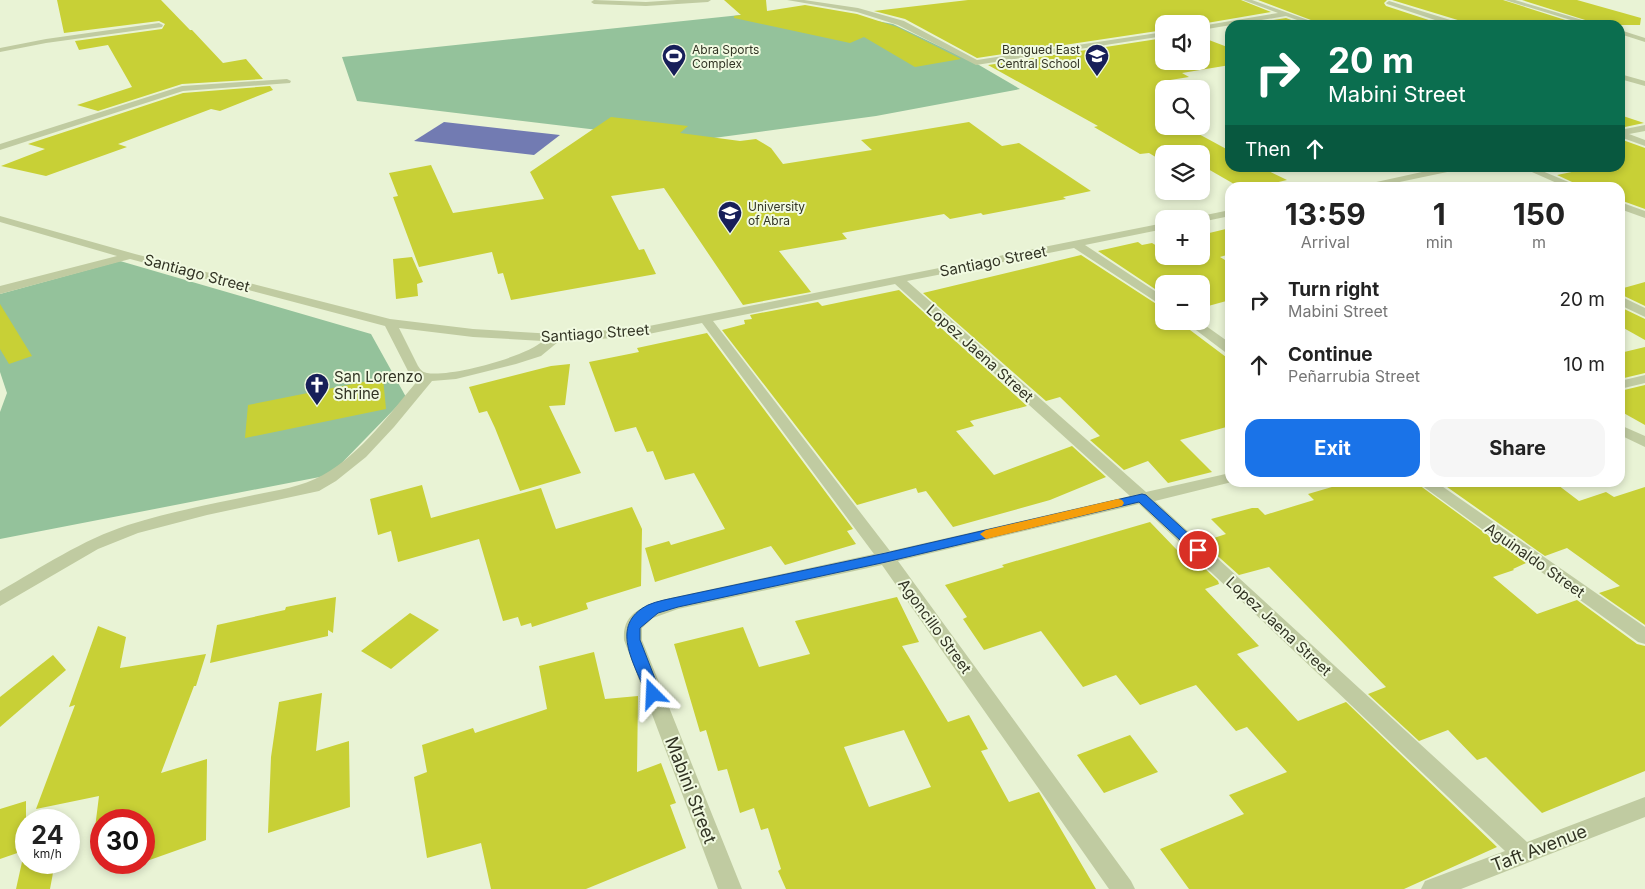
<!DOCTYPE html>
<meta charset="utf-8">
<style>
:root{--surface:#fff;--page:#f6f6f6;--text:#222;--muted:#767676;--accent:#1a73e8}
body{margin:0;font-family:Inter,sans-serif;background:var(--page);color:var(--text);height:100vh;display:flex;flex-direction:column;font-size:19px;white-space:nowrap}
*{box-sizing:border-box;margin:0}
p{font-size:16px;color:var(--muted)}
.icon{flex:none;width:28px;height:28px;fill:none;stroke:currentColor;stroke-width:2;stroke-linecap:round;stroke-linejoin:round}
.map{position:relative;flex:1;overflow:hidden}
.side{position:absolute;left:1225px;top:182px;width:400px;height:305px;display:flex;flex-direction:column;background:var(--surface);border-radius:15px;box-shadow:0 2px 8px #0003}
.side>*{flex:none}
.banner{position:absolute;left:1225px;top:20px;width:400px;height:152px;border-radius:15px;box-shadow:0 2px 8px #0003;background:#0b6e4f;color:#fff;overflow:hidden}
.tools{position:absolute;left:1155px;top:15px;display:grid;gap:10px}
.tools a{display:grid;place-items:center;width:55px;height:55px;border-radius:10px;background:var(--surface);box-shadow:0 2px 8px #0003;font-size:25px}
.speed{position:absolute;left:15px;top:809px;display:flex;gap:10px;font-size:25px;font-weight:700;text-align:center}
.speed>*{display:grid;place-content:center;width:65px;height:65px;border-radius:50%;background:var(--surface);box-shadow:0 2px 8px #0003;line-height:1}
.speed small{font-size:12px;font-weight:400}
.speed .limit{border:8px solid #d22;background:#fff;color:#111}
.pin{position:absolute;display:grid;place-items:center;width:42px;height:42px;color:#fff;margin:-21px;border:2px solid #fff;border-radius:50%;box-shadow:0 1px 5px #0007}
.me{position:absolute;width:55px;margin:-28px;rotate:339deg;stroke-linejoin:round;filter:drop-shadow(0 0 4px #0008)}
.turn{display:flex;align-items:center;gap:18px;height:105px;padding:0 20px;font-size:22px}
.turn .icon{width:65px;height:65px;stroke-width:2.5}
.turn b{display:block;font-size:35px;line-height:42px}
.then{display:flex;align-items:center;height:48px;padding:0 20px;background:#0003;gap:10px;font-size:19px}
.eta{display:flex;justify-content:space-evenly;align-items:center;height:85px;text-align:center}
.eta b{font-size:30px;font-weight:700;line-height:35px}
.button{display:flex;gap:10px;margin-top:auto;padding:10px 20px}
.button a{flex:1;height:58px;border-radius:15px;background:var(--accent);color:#fff;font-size:20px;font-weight:700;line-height:58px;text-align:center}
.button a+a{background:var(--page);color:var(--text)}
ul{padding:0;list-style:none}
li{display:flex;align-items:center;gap:15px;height:65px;padding:0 20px}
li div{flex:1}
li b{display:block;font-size:19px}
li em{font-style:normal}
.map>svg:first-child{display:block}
.green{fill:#94c29b}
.water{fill:#727bb2}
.building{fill:#c8d036;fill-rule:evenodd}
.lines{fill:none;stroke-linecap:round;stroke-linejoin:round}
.minor{fill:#c0cba1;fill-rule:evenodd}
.route{fill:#1a73e8;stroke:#114b97}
.slow{fill:#f59e0b}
.labels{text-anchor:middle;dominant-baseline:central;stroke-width:4;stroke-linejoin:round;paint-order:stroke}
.far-poi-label{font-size:12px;fill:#323424;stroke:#f1fae1;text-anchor:start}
.street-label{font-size:15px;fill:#323424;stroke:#f1fae1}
.poi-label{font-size:15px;fill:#323424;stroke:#f1fae1;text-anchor:start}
.near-street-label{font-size:18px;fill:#323424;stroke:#f1fae1}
</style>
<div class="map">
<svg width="1645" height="889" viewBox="0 0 1645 889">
<rect width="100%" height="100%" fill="#e9f3d5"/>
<g class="green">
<polygon points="806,8 893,24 979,65 1020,89 876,116 654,146 665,138 357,101 342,57"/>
<polygon points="120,261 371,334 406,397 330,475 0,539 0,412 7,393 0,372 0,294"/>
</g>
<polygon class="water" points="444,122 560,135 534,155 414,141"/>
<g class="building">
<polygon points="57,0 161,0 190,30 192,30 223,63 246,59 263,79 182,84 98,111 77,105 132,87 108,45 79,50 75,41 162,29 165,24 159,21 64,33"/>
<polygon points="724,0 766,0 767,11 805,5 857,14 897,27 961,59 915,67 864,37 850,43 734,18 734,16 741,15"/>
<polygon points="968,0 1241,0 1271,12 1201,24 1164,24 1164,30 977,58 905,19 874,11"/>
<polygon points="1258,0 1387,0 1384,3 1386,6 1444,25 1324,25"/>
<polygon points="1392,0 1503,0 1581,25 1463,25 1461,21"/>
<polygon points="1522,0 1577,0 1641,18 1640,25 1601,25"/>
<polygon points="1286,18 1305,25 1243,25"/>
<polygon points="1201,37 1230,48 1230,65 1182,73 1189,77 1164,81 1164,129 1184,126 1230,151 1230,168 1262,168 1287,180 1254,188 1241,188 1201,165 1201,154 1180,154 1164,145 1164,162 1149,153 1140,154 1094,127 1098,126 988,65 1164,38 1164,61 1201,61"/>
<polygon points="270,86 273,90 220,111 211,109 118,144 127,147 46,176 1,166 45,149 28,144 183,93"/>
<polygon points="1620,115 1644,123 1620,128"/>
<polygon points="611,117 688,126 680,133 740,141 756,139 771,148 783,164 872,150 861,140 969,122 1002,146 1019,143 1091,191 1063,197 1066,199 983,215 981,213 950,219 944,214 842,233 847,239 779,251 811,292 743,305 664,188 611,196 639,250 644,249 656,274 511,300 503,273 498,274 492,252 419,267 393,197 398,196 389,173 431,165 453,213 544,199 530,172"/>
<polygon points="1620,139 1645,148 1645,209 1620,200 1620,188 1585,188 1557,175 1591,168 1620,168"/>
<polygon points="1230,228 1230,254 1220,257 1230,263 1230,300 1201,308 1201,284 1164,284 1164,295 1098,251 1138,242 1142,245 1152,243 1157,246 1164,244 1164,256 1201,256 1201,235"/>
<polygon points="1081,255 1164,309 1164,321 1182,321 1188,326 1186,327 1230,360 1230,426 1180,440 1212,472 1168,483 1148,461 1124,470 1090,440 1100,436 1060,397 1046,401 923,293"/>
<polygon points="412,257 423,282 417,284 418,296 396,299 393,259"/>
<polygon points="1645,282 1645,306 1620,294 1620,289"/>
<polygon points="899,290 1027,406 970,421 974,426 956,431 994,475 1072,446 1106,477 1050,500 953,527 926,491 918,493 916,488 857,505 722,330 745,324 744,320 752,319 750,315 818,302 822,306"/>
<polygon points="0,304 32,356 9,364 0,349"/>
<polygon points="1620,307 1645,319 1645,340 1620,326"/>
<polygon points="707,333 853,529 847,531 856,544 785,565 771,546 655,582 645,548 669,541 671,545 725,529 694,473 665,480 653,451 647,452 636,427 615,432 589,362 639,352 637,348"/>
<polygon points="1645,347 1645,373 1620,379 1620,353"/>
<polygon points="570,364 565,405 549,406 581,473 520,491 495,428 487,411 479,413 469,387 551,366"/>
<polygon points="383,378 386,409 245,438 248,405"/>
<polygon points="1645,385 1645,425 1620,411 1620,391"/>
<polygon points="1349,482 1415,482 1526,563 1513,569 1514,570 1493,577 1537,614 1577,600 1637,644 1645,646 1645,771 1542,813 1486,757 1477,760 1448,730 1419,741 1368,694 1386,687 1269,567 1239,575 1202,542 1226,534 1211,519 1252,508 1258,508 1265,515 1314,500 1308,494"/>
<polygon points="1440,482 1554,482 1579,501 1606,492 1614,497 1645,487 1645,625 1599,593 1620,586 1567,548 1545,556"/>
<polygon points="422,485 431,518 541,488 556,529 632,507 642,529 641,586 586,603 588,609 532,627 531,623 521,626 518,617 503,621 479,539 398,562 391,531 378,535 370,499"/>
<polygon points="1150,522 1177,550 1183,548 1218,581 1219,584 1205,589 1259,646 1237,654 1298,721 1346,702 1497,847 1404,889 1189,889 1160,849 1244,814 1229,795 1287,772 1247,727 1236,731 1196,685 1140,705 1116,675 1083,687 1041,631 984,650 963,619 967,617 945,585 1004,567 1002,565"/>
<polygon points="336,597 333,633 328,630 328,636 210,663 217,625 285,610 286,607"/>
<path d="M897 597 919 642 902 646 948 722 969 715 988 749 981 751 1009 802 1039 792 1096 889H786L778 871 781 869 768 828 761 830 754 808 740 813 727 769 718 771 706 730 700 732 674 644 743 627 759 667 810 654 795 621ZM904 730 931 787 869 807 844 747Z"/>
<polygon points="410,613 439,630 391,669 361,651"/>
<polygon points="98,626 126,637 120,668 206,654 196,686 194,686 161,773 207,759 206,840 144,862 144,820 101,820 101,842 93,844 99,796 36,809 75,705 69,707"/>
<polygon points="594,652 605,699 638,696 637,772 661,763 676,803 670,805 686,848 586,889 491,889 481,843 427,858 414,777 427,772 422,745 473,728 475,733 547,709 539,666"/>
<polygon points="53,655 66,670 0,727 0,697"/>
<polygon points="322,693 316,751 349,741 350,807 268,833 271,757 279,702"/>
<polygon points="1130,735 1158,772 1104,793 1077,755"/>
<polygon points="26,801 26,850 0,859 0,809"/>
<polygon points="22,862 55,862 50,889 16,889"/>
</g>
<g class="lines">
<g class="minor">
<polygon points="677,0 711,0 708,2 646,6 594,4 591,2 594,0 646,2"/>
<polygon points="787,0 804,0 858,8 904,21 977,60 1164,32 1164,36 976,65 898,25 857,12"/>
<polygon points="1243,0 1252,0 1322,25 1311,25 1286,16 1201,30 1201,26 1278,13"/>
<polygon points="1505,0 1515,0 1599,25 1587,25"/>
<polygon points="1389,1 1460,23 1461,25 1450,25 1387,4 1386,3"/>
<polygon points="159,23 163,25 162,27 46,43 0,52 0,48 46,39"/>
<polygon points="1620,30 1645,38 1645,42 1620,34"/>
<polygon points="1620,74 1645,81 1645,86 1620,79"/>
<polygon points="287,79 291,81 290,83 183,91 0,150 0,144 182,86"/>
<polygon points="1645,125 1645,131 1629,134 1645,140 1645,146 1620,137 1620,130"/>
<polygon points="1440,168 1457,168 1452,171 1371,188 1349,188"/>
<polygon points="1523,168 1535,168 1583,188 1568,188"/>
<polygon points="1620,202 1645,211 1645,218 1620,209"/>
<polygon points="1230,210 1230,216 1201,222 1201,219 1195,219 1196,217"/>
<path d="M0 216 135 254 390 319 473 329 554 334 639 328 1164 223V229L1085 245 1164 297V307L1074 248 907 281 1146 492 1230 473V482H1232L1155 501 1527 842 1645 797V817L1461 889H1421L1425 881 1505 851 1139 504 898 561 1131 881 1135 889H1109L882 565 678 609 653 618 642 628V640L742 889H718L624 640C622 612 644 606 666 599L874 554 702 323 639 336 558 342 541 356 516 364 456 379 432 381 394 427 366 457 336 481 319 491 207 515 138 533 98 549 0 606V591C42 567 82 540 128 525 169 512 212 504 254 495 277 490 302 487 323 475 362 453 390 413 419 379L412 377 408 371 385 326 130 259 0 294V286L117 256 0 222ZM895 284 1130 496 890 551 713 321ZM399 328 473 337 543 341C525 357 451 377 427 373 422 372 420 369 418 366Z"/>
<polygon points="1620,296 1645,308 1645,317 1620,305"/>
<polygon points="1184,321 1199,321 1230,343 1230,353 1225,352"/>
<polygon points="1645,375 1645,383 1620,389 1620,381"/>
<polygon points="1620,425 1645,436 1645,447 1620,435"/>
<polygon points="1417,482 1436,482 1645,627 1645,644 1638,642"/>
</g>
</g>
<path class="route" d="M1142 494 1146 495 1203 547 1205 550 1203 553H1194L1139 502 886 562 678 607 658 613 640 628V640L661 694 659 698 653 700 648 698 646 694C635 664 608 625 648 605 657 601 669 599 678 597L886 553Z"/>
<polygon class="slow" points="1118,499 1122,500 1124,503 1122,506 986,539 980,534 986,530"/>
<defs>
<symbol id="stadium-pin" viewBox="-11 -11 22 30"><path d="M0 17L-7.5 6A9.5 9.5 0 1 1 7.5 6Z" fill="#171f59" stroke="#f1fae1"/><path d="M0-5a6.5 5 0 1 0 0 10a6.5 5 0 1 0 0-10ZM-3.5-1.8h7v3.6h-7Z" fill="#fff"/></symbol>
<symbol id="school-pin" viewBox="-11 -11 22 30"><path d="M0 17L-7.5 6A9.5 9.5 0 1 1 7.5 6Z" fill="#171f59" stroke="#f1fae1"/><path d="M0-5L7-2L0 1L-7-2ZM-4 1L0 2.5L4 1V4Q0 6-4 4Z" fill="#fff"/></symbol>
<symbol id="university-pin" viewBox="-11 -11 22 30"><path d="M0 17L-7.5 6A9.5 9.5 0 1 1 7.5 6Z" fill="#171f59" stroke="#f1fae1"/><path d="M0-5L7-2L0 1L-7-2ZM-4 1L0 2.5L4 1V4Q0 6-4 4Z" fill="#fff"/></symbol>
<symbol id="church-pin" viewBox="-11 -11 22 30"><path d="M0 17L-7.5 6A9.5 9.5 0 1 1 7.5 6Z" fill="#171f59" stroke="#f1fae1"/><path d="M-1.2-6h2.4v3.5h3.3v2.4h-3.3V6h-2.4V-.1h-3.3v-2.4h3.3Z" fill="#fff"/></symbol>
</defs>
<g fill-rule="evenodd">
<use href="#stadium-pin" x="660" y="42" width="28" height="38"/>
<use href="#school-pin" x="1083" y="42" width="28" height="38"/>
<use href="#university-pin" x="716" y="199" width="28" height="38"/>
<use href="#church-pin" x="303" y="371" width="28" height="38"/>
</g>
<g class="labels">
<g class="far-poi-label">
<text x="692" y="49">Abra Sports<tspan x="692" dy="14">Complex</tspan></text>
<text x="1080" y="49" text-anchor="end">Bangued East<tspan x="1080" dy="14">Central School</tspan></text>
<text x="748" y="206">University<tspan x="748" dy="14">of Abra</tspan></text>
</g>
<g class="street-label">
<text transform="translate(993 261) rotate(-11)">Santiago Street</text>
<text transform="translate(197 273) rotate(15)">Santiago Street</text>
<text transform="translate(595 333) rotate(-4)">Santiago Street</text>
<text transform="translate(980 353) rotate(42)">Lopez Jaena Street</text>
<text transform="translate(1535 560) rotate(35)">Aguinaldo Street</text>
<text transform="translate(935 626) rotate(54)">Agoncillo Street</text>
<text transform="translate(1279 626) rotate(43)">Lopez Jaena Street</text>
</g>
<g class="poi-label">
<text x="334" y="376">San Lorenzo<tspan x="334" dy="17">Shrine</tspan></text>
</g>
<g class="near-street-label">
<text transform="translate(691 790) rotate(69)">Mabini Street</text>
<text transform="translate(1539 848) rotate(-21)">Taft Avenue</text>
</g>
</g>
</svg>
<div class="tools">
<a><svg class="icon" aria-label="sound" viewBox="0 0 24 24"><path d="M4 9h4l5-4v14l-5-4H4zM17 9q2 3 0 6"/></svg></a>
<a><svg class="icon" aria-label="search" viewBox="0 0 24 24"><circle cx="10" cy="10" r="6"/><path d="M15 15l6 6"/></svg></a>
<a><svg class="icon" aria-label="layers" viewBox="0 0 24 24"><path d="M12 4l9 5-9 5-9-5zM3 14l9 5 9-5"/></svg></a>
<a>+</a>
<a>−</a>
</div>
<div class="speed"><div>24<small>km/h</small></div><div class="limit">30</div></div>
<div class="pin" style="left:1198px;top:550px;background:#d93025"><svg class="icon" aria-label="arrive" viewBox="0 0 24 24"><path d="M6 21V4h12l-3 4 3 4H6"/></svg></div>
<svg class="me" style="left:653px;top:694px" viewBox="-20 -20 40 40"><path d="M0-17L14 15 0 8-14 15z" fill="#1a73e8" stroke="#fff" stroke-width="4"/></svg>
<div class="banner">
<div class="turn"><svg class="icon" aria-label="right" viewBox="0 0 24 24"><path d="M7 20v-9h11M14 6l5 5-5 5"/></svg><div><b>20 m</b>Mabini Street</div></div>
<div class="then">Then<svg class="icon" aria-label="ahead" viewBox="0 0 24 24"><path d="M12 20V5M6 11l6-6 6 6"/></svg></div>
</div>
<section class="side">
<div class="eta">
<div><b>13:59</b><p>Arrival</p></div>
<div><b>1</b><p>min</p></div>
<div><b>150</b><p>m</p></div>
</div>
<ul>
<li><svg class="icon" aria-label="right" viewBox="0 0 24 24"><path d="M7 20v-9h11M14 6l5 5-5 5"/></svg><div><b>Turn right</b><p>Mabini Street</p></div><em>20 m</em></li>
<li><svg class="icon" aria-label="ahead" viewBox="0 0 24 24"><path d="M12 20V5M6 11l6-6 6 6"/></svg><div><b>Continue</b><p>Peñarrubia Street</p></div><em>10 m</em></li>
</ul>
<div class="button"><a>Exit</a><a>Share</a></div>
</section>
</div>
